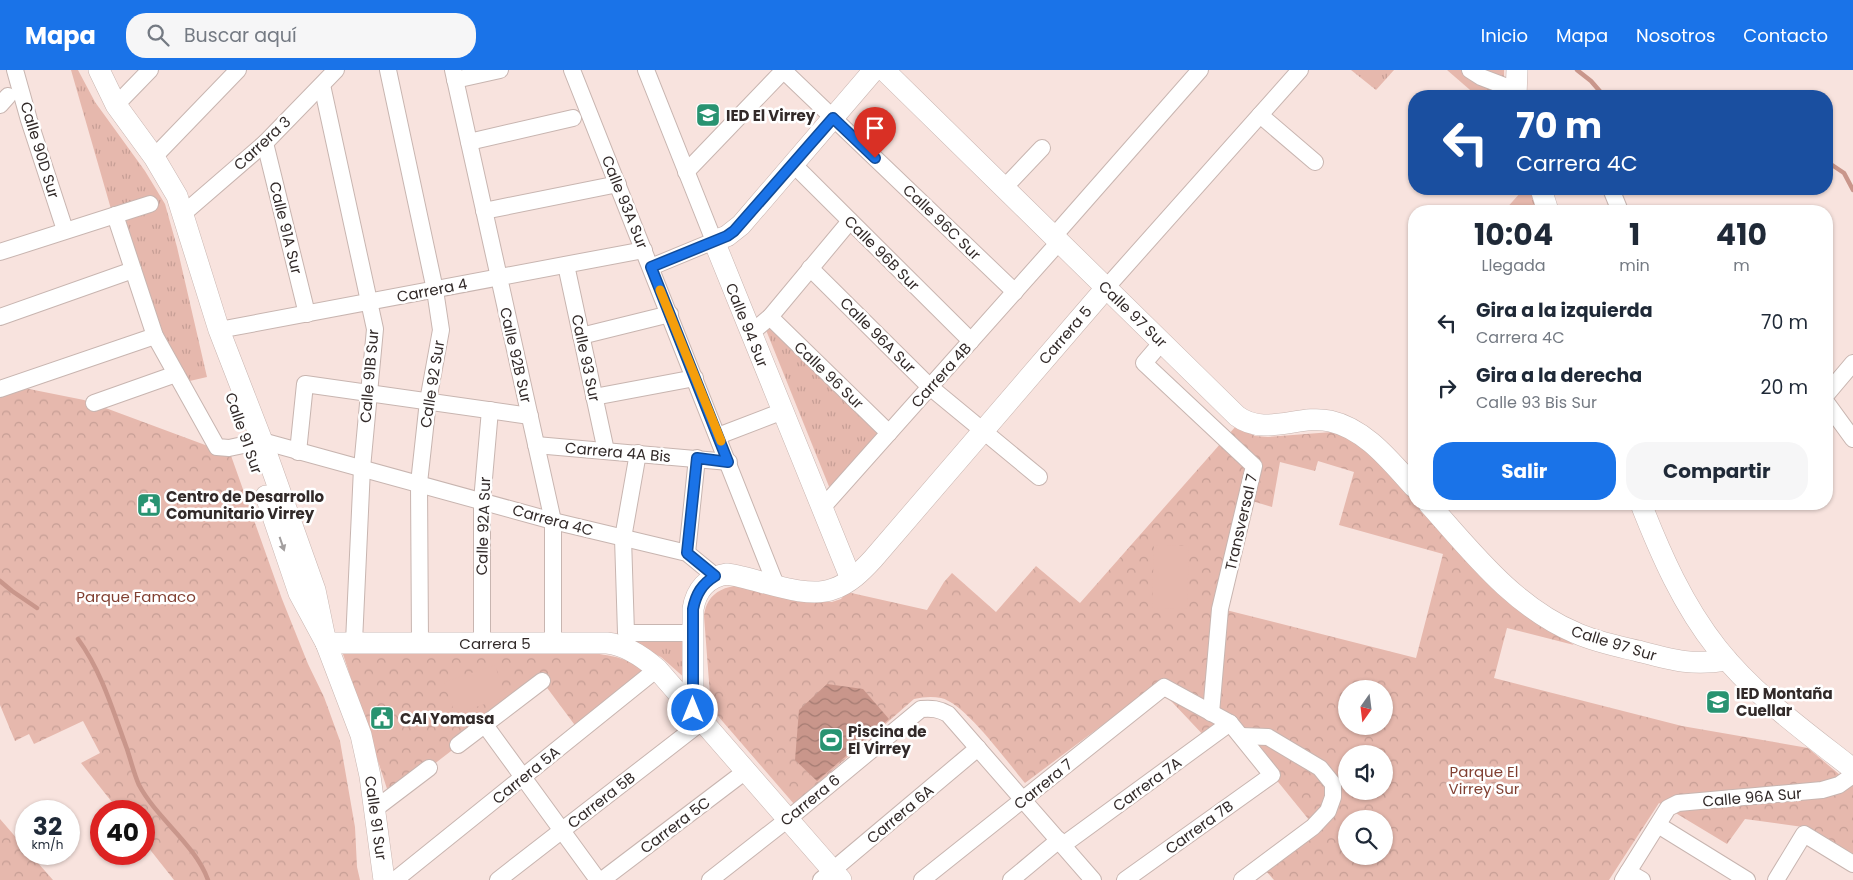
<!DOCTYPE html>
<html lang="es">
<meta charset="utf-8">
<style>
:root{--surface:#fff;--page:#f6f6f7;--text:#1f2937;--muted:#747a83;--accent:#1a73e8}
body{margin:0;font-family:Poppins,sans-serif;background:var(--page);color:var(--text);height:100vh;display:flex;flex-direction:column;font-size:19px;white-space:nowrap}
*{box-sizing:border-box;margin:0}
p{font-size:16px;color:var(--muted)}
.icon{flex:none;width:28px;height:28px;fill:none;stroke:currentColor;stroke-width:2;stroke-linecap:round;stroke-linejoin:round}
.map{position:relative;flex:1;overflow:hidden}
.side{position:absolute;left:1408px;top:135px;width:425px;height:305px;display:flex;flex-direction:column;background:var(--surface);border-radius:20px;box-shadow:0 1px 4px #0004}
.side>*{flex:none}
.hud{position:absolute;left:1408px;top:20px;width:425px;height:105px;border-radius:20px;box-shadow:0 1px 4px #0004;background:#1a4fa0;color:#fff;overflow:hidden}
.needle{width:32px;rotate:194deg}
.buttons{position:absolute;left:1338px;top:610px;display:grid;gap:10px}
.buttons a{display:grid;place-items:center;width:55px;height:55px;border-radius:50%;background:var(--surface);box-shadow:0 1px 4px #0004;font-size:25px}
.speed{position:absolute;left:15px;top:730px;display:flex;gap:10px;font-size:25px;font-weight:700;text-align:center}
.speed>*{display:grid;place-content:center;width:65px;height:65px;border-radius:50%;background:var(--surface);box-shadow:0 1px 4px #0004;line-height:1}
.speed small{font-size:12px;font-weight:400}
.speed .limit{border:8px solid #d22;background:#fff;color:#111}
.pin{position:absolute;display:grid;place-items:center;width:42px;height:42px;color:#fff;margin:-51px -21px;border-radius:50% 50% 50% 0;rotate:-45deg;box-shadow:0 0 5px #0007}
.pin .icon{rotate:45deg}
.me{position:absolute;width:55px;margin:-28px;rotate:0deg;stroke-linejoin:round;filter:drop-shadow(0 0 4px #0008)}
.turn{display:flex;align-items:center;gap:18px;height:105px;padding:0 25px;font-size:22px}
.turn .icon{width:65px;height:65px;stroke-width:2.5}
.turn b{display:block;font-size:35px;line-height:42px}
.eta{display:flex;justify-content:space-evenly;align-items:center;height:85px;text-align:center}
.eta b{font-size:30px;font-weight:700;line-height:35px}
.button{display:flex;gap:10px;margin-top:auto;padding:10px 25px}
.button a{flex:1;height:58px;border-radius:20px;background:var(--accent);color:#fff;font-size:20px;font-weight:700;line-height:58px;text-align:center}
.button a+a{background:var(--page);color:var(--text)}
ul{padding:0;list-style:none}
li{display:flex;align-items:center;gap:15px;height:65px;padding:0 25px}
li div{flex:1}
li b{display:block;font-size:19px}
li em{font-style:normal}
header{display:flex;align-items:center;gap:30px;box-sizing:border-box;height:70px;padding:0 25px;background:var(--accent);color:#fff}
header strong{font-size:24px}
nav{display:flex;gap:28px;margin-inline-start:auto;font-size:18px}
.search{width:350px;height:45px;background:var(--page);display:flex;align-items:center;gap:12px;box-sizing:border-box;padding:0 18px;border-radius:20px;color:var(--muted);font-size:19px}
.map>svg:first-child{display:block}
.grass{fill:url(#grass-tufts)}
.forest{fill:url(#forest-crowns);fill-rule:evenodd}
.pitch{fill:#e6b8ad}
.water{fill:url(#water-waves)}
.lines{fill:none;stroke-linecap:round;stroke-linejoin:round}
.stream{stroke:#c9968b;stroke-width:4.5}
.minor-casing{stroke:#c8b5b0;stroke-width:18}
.tertiary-casing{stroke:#c8b5b0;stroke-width:22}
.minor{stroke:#fff;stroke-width:16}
.tertiary{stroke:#fff;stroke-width:21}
.oneway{fill:#a39f9f}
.route-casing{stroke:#114b97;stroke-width:12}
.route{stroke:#1a73e8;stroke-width:9}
.slow{stroke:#f59e0b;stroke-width:9}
.labels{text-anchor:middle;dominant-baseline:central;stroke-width:5;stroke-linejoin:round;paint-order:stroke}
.poi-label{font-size:15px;font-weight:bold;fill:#322a29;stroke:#fff;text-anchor:start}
.street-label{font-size:15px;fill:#322a29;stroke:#fff}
.park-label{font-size:15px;fill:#814032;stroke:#fff}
</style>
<header>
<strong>Mapa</strong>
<div class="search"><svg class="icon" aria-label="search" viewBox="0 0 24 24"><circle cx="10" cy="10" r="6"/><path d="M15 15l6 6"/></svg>Buscar aquí</div>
<nav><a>Inicio</a><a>Mapa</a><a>Nosotros</a><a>Contacto</a></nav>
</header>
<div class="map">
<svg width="1853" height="810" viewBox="0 0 1853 810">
<defs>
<pattern id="grass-tufts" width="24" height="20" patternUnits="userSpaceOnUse" patternTransform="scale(1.25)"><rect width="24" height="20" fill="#e6b8ad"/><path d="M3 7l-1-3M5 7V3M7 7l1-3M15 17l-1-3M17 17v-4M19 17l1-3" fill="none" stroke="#c69e95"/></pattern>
<pattern id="forest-crowns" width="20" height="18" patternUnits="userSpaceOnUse" patternTransform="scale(1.25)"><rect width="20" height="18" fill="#e6b8ad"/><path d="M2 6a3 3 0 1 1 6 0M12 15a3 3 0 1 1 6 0" fill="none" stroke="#c69e95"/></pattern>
<pattern id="water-waves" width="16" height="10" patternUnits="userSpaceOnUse" patternTransform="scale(1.25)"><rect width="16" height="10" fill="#c9968b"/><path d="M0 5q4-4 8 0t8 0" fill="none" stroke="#a47b72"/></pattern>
</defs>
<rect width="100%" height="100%" fill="#f8e3de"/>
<g class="grass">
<polygon points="71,0 78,0 95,32 145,101 165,134 177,177 207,307 181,313 113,146"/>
<polygon points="1351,0 1394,0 1376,20"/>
<polygon points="1447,0 1504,0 1504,26 1477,26"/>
<polygon points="1519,119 1530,119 1537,141 1504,141 1521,122"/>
<polygon points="771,254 881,362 830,419 766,260"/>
<polygon points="632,567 686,568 687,610 661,587 632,573"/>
</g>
<g class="forest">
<polygon points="19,317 84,330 216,379 229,380 282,529 308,594 324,627 340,671 355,757 357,797 360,810 174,810 144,772 144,741 119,741 81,693 100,683 83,651 34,674 29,664 15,671 0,635 0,323"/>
<path d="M1236 356 1255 366 1268 367 1332 362 1347 366 1378 387 1414 425V434H1421L1533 545 1574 575 1507 558 1494 608 1682 656 1808 678 1853 716V789L1803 757 1745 749 1727 774 1659 733 1609 810H1274L1266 801 1318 761 1230 653 1207 669 1156 615 1025 713C1008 693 965 633 941 628 932 626 923 627 914 629L794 734 711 638 704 546C706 528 717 519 734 516L809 531 832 532 841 529 847 522 927 540 944 512 952 503 996 542 1036 496 1080 533ZM1318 391 1354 402 1339 455 1443 484 1416 588 1226 540 1252 431 1272 437 1280 392 1315 401ZM1346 619H1384V656H1346ZM1346 684H1384V721H1346ZM1346 749H1384V786H1346Z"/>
<path d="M342 581 592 583C613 586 631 588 646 604L577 658 542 611 390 728Z"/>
<polygon points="0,749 26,779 26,784 30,784 53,810 0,810"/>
</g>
<g class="pitch">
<polygon points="1154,475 1189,476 1187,539 1152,538"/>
<polygon points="495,595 506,627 455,644 444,612"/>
</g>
<polygon class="water" points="827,614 863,619 889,649 817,711 795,690 799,640"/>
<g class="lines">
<g class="stream">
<polyline points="1577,0 1591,11 1604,26"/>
<polyline points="1826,91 1844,103 1853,120"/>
<polyline points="0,511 12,521 37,538"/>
<path d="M78 569C102 602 113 641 127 679 131 691 134 704 139 715 157 749 195 774 208 810"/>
</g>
<defs>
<g id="minor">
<polyline points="15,0 29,50 65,160"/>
<polyline points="388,0 435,220 441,260 428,331 419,413 420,572"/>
<polyline points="453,0 553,451 553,573"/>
<polyline points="572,0 776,515"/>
<polyline points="646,0 714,171 651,197"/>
<polyline points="783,0 1015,222"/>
<polyline points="1470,0 1481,7 1515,20"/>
<polyline points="455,10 500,0"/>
<polyline points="322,15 375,259 362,398 354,572"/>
<polyline points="0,35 8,26"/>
<polyline points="116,35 150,0"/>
<polyline points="1260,45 1315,92"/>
<polyline points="469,72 573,48"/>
<polyline points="265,73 307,244"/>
<polyline points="154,87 238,0"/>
<polyline points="793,94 971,271"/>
<polyline points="686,102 783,1"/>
<polyline points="1004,118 1042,78"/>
<polyline points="1611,119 1620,141"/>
<polyline points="484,141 618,114"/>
<polyline points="184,143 265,73 336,0"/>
<polyline points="115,145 155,266 217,377 229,378 262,371 553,451 687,483 715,506"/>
<polyline points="1054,166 1200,0"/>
<polyline points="0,182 150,134"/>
<polyline points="566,195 606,381"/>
<polyline points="810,198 930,317 1039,407"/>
<polyline points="1106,218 1300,0"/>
<polyline points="0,247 133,200"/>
<polyline points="770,247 889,363"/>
<polyline points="219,260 644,180"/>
<polyline points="751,263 770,247 850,151"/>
<polyline points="581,266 670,244"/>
<polyline points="1162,272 1144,293 1254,396 1220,539 1211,643"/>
<polyline points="0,319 155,266"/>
<polyline points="1826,325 1853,293"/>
<polyline points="594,327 695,308"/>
<polyline points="1826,332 1853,369"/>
<polyline points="94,333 176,304"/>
<polyline points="718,366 783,341"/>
<polyline points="536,375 729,392"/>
<polyline points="298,382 305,314 530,346"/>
<polyline points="638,383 623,468 626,563 693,563"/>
<polyline points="822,438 1059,172"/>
<polyline points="687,483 697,388"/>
<polyline points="482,573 482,431 490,340"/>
<polyline points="485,655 598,810"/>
<polyline points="1241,666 1268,667 1320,698 1333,714 1333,727 1328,741 1313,757 1242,810"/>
<polyline points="458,675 542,611"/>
<polyline points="375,739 429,698"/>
<polyline points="1658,755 1747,810"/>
<polyline points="1063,775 1230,653"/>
<polyline points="1628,802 1642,810"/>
<polyline points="395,810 657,599"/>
<polyline points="498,810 703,651"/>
<polyline points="602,810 747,700"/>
<path d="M710 810 788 749 921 639C932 638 939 639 948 644L1093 810"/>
<polyline points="821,810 978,678"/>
<polyline points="922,810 1164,617 1230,653 1272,705 1125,810"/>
<polyline points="1011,810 1059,770"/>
<polyline points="1623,810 1668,738 1678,733 1822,720 1839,715 1853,705"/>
<polyline points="1776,810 1804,764 1853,794"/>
</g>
<g id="tertiary">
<polyline points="99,0 116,35 154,87 177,126 219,260 262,371 315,520 326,573"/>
<path d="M884 0 1237 346C1265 367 1299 344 1330 351 1366 359 1391 392 1414 417"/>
<polyline points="1516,26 1517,0"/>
<polyline points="1541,119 1548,141"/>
<polyline points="266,426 299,523 326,573 361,665 370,706 384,810"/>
<path d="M1429 434C1472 482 1514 537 1576 563 1596 572 1617 576 1638 581 1672 590 1692 596 1727 590"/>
<path d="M1641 434C1661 485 1683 535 1717 578 1754 625 1806 662 1853 699"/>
<polyline points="851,509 714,171 727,166 741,155 874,0"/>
<path d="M326 573H607C626 575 643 587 657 599L841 810"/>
<path d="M693 640V539C696 520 707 507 727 504 757 508 805 530 833 519 849 514 862 501 873 489L1106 218"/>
</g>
</defs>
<use href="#minor" class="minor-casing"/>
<use href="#tertiary" class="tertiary-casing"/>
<use href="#minor" class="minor"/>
<use href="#tertiary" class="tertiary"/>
</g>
<defs><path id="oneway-solid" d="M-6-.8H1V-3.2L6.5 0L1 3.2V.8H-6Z" transform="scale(1.25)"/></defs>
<use class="oneway" href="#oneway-solid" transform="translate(282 474) rotate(71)"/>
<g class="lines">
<defs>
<path id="route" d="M693 640V539C696 524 702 514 715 506L687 483 697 388 728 392 651 197 727 166 734 161 833 48 875 88"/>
</defs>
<use href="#route" class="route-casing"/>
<use href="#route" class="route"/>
<polyline class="slow" points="660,220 721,371"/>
</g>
<defs>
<symbol id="school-square" viewBox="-11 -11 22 22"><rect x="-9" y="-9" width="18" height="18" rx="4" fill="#289371" stroke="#fff"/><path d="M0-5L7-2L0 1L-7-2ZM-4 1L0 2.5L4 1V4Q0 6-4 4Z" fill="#fff"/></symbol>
<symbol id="civic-square" viewBox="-11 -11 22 22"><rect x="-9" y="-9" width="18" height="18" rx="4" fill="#289371" stroke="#fff"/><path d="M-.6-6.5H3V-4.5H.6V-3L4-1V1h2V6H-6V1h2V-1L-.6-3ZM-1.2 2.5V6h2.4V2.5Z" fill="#fff"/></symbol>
<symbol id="stadium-square" viewBox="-11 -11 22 22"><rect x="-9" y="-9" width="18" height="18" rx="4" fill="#289371" stroke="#fff"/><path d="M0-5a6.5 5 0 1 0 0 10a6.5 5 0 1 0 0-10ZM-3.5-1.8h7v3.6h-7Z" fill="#fff"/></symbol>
</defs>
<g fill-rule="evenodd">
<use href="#school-square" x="694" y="31" width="28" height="28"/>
<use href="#civic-square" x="135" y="421" width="28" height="28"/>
<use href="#school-square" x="1704" y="618" width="28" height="28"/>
<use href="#civic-square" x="368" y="634" width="28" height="28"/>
<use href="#stadium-square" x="817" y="656" width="28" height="28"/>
</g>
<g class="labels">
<g class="poi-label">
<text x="726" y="45">IED El Virrey</text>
<text x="166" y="426">Centro de Desarrollo<tspan x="166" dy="17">Comunitario Virrey</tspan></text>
<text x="1736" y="623">IED Montaña<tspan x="1736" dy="17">Cuellar</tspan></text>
<text x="400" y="648">CAI Yomasa</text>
<text x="848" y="661">Piscina de<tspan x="848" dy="17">El Virrey</tspan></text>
</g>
<g class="street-label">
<text transform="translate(262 73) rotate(-43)">Carrera 3</text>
<text transform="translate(40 80) rotate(73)">Calle 90D Sur</text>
<text transform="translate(625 132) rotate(68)">Calle 93A Sur</text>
<text transform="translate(942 152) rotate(44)">Calle 96C Sur</text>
<text transform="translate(286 158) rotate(76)">Calle 91A Sur</text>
<text transform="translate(882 183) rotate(45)">Calle 96B Sur</text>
<text transform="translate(432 220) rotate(-11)">Carrera 4</text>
<text transform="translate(1133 244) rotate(44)">Calle 97 Sur</text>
<text transform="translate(747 255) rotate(68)">Calle 94 Sur</text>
<text transform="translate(878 265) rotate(45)">Calle 96A Sur</text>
<text transform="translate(1065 265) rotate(-49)">Carrera 5</text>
<text transform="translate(516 285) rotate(77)">Calle 92B Sur</text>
<text transform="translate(586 288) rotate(78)">Calle 93 Sur</text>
<text transform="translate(829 305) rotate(44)">Calle 96 Sur</text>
<text transform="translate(941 305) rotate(-48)">Carrera 4B</text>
<text transform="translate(369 306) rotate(-85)">Calle 91B Sur</text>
<text transform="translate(432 314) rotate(-81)">Calle 92 Sur</text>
<text transform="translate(244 363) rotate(71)">Calle 91 Sur</text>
<text transform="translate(618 382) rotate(5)">Carrera 4A Bis</text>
<text transform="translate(553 450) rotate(15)">Carrera 4C</text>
<text transform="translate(1241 452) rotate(-77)">Transversal 7</text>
<text transform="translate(483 456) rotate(-88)">Calle 92A Sur</text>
<text x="495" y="573">Carrera 5</text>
<text transform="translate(1614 573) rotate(17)">Calle 97 Sur</text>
<text transform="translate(526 705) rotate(-39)">Carrera 5A</text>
<text transform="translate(1043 714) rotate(-39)">Carrera 7</text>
<text transform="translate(1147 714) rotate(-36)">Carrera 7A</text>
<text transform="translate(1752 727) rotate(-5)">Calle 96A Sur</text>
<text transform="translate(601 730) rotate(-38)">Carrera 5B</text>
<text transform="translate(810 730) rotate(-39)">Carrera 6</text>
<text transform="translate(900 744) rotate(-40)">Carrera 6A</text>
<text transform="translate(376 748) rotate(82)">Calle 91 Sur</text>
<text transform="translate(675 755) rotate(-37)">Carrera 5C</text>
<text transform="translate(1199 757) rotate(-36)">Carrera 7B</text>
</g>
<g class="park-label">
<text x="136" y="526">Parque Famaco</text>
<text x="1484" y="701">Parque El<tspan x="1484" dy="17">Virrey Sur</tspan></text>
</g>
</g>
</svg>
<div class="buttons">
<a><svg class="needle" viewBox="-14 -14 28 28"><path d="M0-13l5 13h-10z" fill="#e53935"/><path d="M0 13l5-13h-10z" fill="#747a83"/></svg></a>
<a><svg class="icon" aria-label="sound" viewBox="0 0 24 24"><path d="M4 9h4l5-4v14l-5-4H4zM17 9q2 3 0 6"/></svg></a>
<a><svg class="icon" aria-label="search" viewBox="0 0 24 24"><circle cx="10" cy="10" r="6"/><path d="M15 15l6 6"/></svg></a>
</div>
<div class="speed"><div>32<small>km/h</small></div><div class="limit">40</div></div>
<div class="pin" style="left:875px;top:88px;background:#d93025"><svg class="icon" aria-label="arrive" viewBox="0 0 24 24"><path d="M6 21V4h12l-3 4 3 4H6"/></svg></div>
<svg class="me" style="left:693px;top:640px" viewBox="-20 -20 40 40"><circle r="17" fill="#1a73e8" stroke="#fff" stroke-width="3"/><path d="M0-11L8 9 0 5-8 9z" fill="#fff"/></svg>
<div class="hud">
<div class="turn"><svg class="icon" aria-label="left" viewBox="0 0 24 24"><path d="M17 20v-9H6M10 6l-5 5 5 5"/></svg><div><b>70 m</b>Carrera 4C</div></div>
</div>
<section class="side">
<div class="eta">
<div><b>10:04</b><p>Llegada</p></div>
<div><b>1</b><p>min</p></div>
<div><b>410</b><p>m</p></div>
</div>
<ul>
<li><svg class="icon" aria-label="left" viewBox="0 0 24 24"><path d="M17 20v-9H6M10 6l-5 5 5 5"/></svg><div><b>Gira a la izquierda</b><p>Carrera 4C</p></div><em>70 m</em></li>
<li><svg class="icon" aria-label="right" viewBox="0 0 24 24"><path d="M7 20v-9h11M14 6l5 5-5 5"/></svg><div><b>Gira a la derecha</b><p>Calle 93 Bis Sur</p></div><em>20 m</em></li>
</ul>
<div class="button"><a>Salir</a><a>Compartir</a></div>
</section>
</div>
